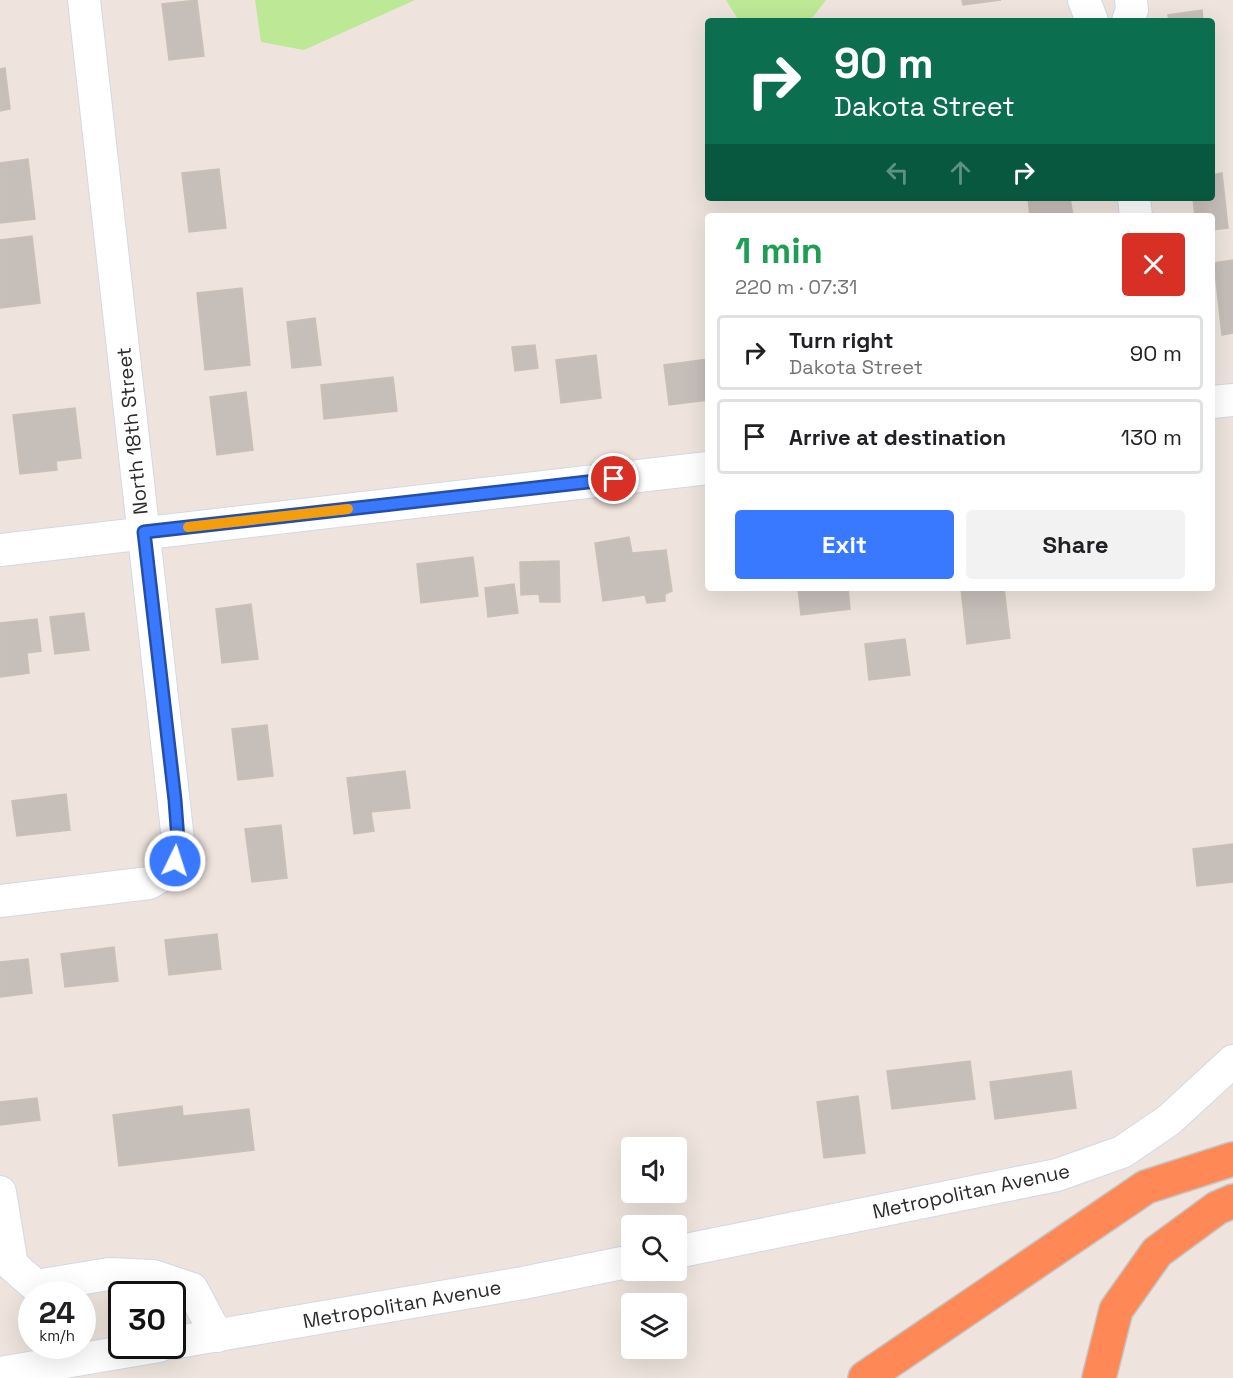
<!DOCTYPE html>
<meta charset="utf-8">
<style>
:root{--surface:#fff;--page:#f2f2f2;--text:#202124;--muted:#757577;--line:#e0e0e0;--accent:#3979ff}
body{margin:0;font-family:"Space Grotesk",sans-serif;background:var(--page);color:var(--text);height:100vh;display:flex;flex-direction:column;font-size:22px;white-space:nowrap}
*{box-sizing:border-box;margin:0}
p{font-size:20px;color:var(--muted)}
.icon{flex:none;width:33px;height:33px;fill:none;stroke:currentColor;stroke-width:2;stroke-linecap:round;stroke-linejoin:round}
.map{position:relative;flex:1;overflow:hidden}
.sheet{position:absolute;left:705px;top:213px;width:510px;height:378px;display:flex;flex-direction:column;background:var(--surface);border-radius:6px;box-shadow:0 6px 24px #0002}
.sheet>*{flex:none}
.banner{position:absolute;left:705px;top:18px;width:510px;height:183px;border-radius:6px;box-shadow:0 6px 24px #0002;background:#0b6e4f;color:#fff;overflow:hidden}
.controls{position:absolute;left:621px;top:1137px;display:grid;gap:12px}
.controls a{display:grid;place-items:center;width:66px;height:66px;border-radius:6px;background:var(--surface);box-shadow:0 6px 24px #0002;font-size:30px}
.speed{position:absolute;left:18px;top:1281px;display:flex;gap:12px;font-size:30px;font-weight:700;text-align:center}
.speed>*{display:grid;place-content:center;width:78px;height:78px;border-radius:50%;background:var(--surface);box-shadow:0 6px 24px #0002;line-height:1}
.speed small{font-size:15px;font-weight:400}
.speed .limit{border:3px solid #111;border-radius:9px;background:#fff;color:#111}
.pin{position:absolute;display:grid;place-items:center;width:51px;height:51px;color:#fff;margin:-26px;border:3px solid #fff;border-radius:50%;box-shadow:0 2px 6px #0007}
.me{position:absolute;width:66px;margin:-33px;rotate:4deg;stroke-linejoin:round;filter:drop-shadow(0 0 4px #0008)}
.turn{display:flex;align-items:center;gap:21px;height:126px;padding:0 30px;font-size:27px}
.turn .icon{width:78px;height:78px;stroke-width:2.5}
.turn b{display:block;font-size:42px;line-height:51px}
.lanes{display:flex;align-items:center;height:57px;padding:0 30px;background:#0003;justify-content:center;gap:30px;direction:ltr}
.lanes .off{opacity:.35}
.round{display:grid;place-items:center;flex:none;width:63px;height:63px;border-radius:6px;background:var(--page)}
.overview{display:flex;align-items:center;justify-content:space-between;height:102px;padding:0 30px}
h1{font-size:36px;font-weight:700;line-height:45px;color:#1e9e55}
.cta{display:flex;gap:12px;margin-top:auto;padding:12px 30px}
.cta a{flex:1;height:69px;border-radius:6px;background:var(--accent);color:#fff;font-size:24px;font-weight:700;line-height:69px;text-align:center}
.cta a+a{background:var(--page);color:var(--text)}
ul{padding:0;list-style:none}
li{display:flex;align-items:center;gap:18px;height:75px;margin:0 12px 9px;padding:0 18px;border:3px solid var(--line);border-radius:6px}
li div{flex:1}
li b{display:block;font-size:22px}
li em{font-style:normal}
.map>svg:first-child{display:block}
.green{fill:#bde896}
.building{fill:#c6beb9;stroke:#cac0b6;stroke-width:1.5}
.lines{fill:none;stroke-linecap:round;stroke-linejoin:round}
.minor-casing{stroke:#d2d8e5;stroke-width:34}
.highway-casing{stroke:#c4c4c4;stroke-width:36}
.minor{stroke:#fff;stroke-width:32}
.highway{stroke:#ff8857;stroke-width:33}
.route-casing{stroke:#254fa6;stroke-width:15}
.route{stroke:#3979ff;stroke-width:10}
.slow{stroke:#f59e0b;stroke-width:10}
.labels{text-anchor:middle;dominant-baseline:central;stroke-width:6;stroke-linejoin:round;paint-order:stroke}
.street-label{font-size:20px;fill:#2b2b2b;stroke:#fff}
</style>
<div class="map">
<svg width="1233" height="1378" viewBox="0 0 1233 1378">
<rect width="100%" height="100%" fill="#eee4dd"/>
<g class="green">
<polygon points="255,0 415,0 304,50 261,42"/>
<polygon points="726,0 826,0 813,17 798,21 739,21"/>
</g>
<g class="building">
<polygon points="197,0 204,56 169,60 162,4"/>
<polygon points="962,0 1001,0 963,5"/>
<polygon points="1202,10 1203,21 1169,21 1168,15"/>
<polygon points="5,68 10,109 0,111 0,69"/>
<polygon points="28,159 35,219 0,223 0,163"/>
<polygon points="219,169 226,228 189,232 182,173"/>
<polygon points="1222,173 1228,228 1212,230 1212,216 1195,216 1193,198 1212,198 1212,175"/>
<polygon points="1028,198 1070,198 1073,216 1030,216"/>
<polygon points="32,236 40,303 0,308 0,240"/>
<polygon points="1233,260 1233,333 1222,335 1214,263"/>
<polygon points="242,288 250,365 205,370 197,293"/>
<polygon points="315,318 321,365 292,368 287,322"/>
<polygon points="535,345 538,368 515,371 512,347"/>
<polygon points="596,355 601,398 561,403 556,360"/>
<polygon points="708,359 708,400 669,405 664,365"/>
<polygon points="393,377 397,411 324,419 321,385"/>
<polygon points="246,392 253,450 217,455 210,397"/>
<polygon points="75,408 81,458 56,461 57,470 20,474 13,415"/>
<polygon points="629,537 632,553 666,550 672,591 665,594 665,601 647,603 645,595 603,601 595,543"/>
<polygon points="473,557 478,596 421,603 417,564"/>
<polygon points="559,561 560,602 540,602 539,594 521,595 520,562"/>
<polygon points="514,584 518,613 488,617 485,588"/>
<polygon points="798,588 848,588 850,609 801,615"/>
<polygon points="961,588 1004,588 1010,638 967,644"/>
<polygon points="251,604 258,659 222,663 216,609"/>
<polygon points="84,613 89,650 55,654 50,617"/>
<polygon points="37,619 41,651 27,653 29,673 0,677 0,623"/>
<polygon points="905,639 910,675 869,680 865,644"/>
<polygon points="267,725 273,776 238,780 232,729"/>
<polygon points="405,771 410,808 371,812 374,831 354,834 347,778"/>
<polygon points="66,794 70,830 17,836 12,801"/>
<polygon points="281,825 287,878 252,882 245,829"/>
<polygon points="1233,844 1233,882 1197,886 1193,849"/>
<polygon points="217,934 221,969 169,975 165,940"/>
<polygon points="114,947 118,981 65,987 61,954"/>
<polygon points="28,959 32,993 0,997 0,962"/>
<polygon points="970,1061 975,1099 892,1109 887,1071"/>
<polygon points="1071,1071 1076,1108 995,1119 990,1082"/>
<polygon points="858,1096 865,1153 824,1158 817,1102"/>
<polygon points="37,1098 40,1120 0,1125 0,1102"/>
<polygon points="182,1106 183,1116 249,1109 254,1150 119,1166 113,1115"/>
</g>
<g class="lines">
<defs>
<g id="minor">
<polyline points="1084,0 1092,21"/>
<polyline points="1128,21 1132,10 1131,0"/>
<polyline points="1134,198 1136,216"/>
<polyline points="1212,402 1233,400"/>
<polyline points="0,550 708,468"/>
<path d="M0 901 149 883C169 873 175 862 178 840L84 0"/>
<polyline points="0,1192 12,1265 36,1286 109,1274 153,1276 192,1289 217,1336"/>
<polyline points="676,1252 1057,1175 1122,1152 1169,1120 1233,1061"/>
<polyline points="172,1343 523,1283 632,1261"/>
<polyline points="0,1373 159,1346"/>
</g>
<g id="highway">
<polyline points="865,1378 1146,1187 1233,1159"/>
<polyline points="1099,1378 1116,1310 1157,1252 1217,1208 1233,1201"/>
</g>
</defs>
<use href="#minor" class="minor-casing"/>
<use href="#highway" class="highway-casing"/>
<use href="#minor" class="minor"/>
<use href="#highway" class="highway"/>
</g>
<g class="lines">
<defs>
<polyline id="route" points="175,861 178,840 175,800 144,532 614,479"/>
</defs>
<use href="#route" class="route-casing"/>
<use href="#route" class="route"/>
<polyline class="slow" points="188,527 348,509"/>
</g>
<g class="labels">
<g class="street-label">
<text transform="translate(132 431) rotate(-96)">North 18th Street</text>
<text transform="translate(971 1191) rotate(-12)">Metropolitan Avenue</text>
<text transform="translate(402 1304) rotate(-10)">Metropolitan Avenue</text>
</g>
</g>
</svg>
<div class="controls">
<a><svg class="icon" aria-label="sound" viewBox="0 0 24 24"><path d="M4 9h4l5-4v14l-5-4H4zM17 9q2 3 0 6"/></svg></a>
<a><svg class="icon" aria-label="search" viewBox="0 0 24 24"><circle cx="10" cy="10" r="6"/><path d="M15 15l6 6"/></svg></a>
<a><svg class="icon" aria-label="layers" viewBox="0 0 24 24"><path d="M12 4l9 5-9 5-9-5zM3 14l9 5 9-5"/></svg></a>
</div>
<div class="speed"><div>24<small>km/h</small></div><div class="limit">30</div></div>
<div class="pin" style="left:614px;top:479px;background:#d93025"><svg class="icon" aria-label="arrive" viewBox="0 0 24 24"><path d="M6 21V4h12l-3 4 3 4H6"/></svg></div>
<svg class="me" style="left:175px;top:861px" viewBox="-20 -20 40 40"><circle r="17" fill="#3979ff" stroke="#fff" stroke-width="3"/><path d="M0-11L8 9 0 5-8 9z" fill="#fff"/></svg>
<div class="banner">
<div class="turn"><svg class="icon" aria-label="right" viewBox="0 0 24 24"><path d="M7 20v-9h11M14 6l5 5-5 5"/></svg><div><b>90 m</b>Dakota Street</div></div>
<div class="lanes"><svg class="icon off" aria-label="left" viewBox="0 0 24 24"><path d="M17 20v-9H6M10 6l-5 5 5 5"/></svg><svg class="icon off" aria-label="ahead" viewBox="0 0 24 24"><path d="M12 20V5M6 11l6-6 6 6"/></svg><svg class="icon" aria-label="right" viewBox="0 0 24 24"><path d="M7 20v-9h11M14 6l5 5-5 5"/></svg></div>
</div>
<section class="sheet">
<div class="overview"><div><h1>1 min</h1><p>220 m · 07:31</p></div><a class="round" style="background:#d93025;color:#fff"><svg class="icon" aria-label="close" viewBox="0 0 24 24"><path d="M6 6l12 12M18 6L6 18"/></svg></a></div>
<ul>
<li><svg class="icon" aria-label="right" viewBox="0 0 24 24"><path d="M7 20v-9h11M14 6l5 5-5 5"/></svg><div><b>Turn right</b><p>Dakota Street</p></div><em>90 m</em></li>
<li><svg class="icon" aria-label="arrive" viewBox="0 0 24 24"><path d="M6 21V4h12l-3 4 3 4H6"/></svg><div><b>Arrive at destination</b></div><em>130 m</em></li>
</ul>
<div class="cta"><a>Exit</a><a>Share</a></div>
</section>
</div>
